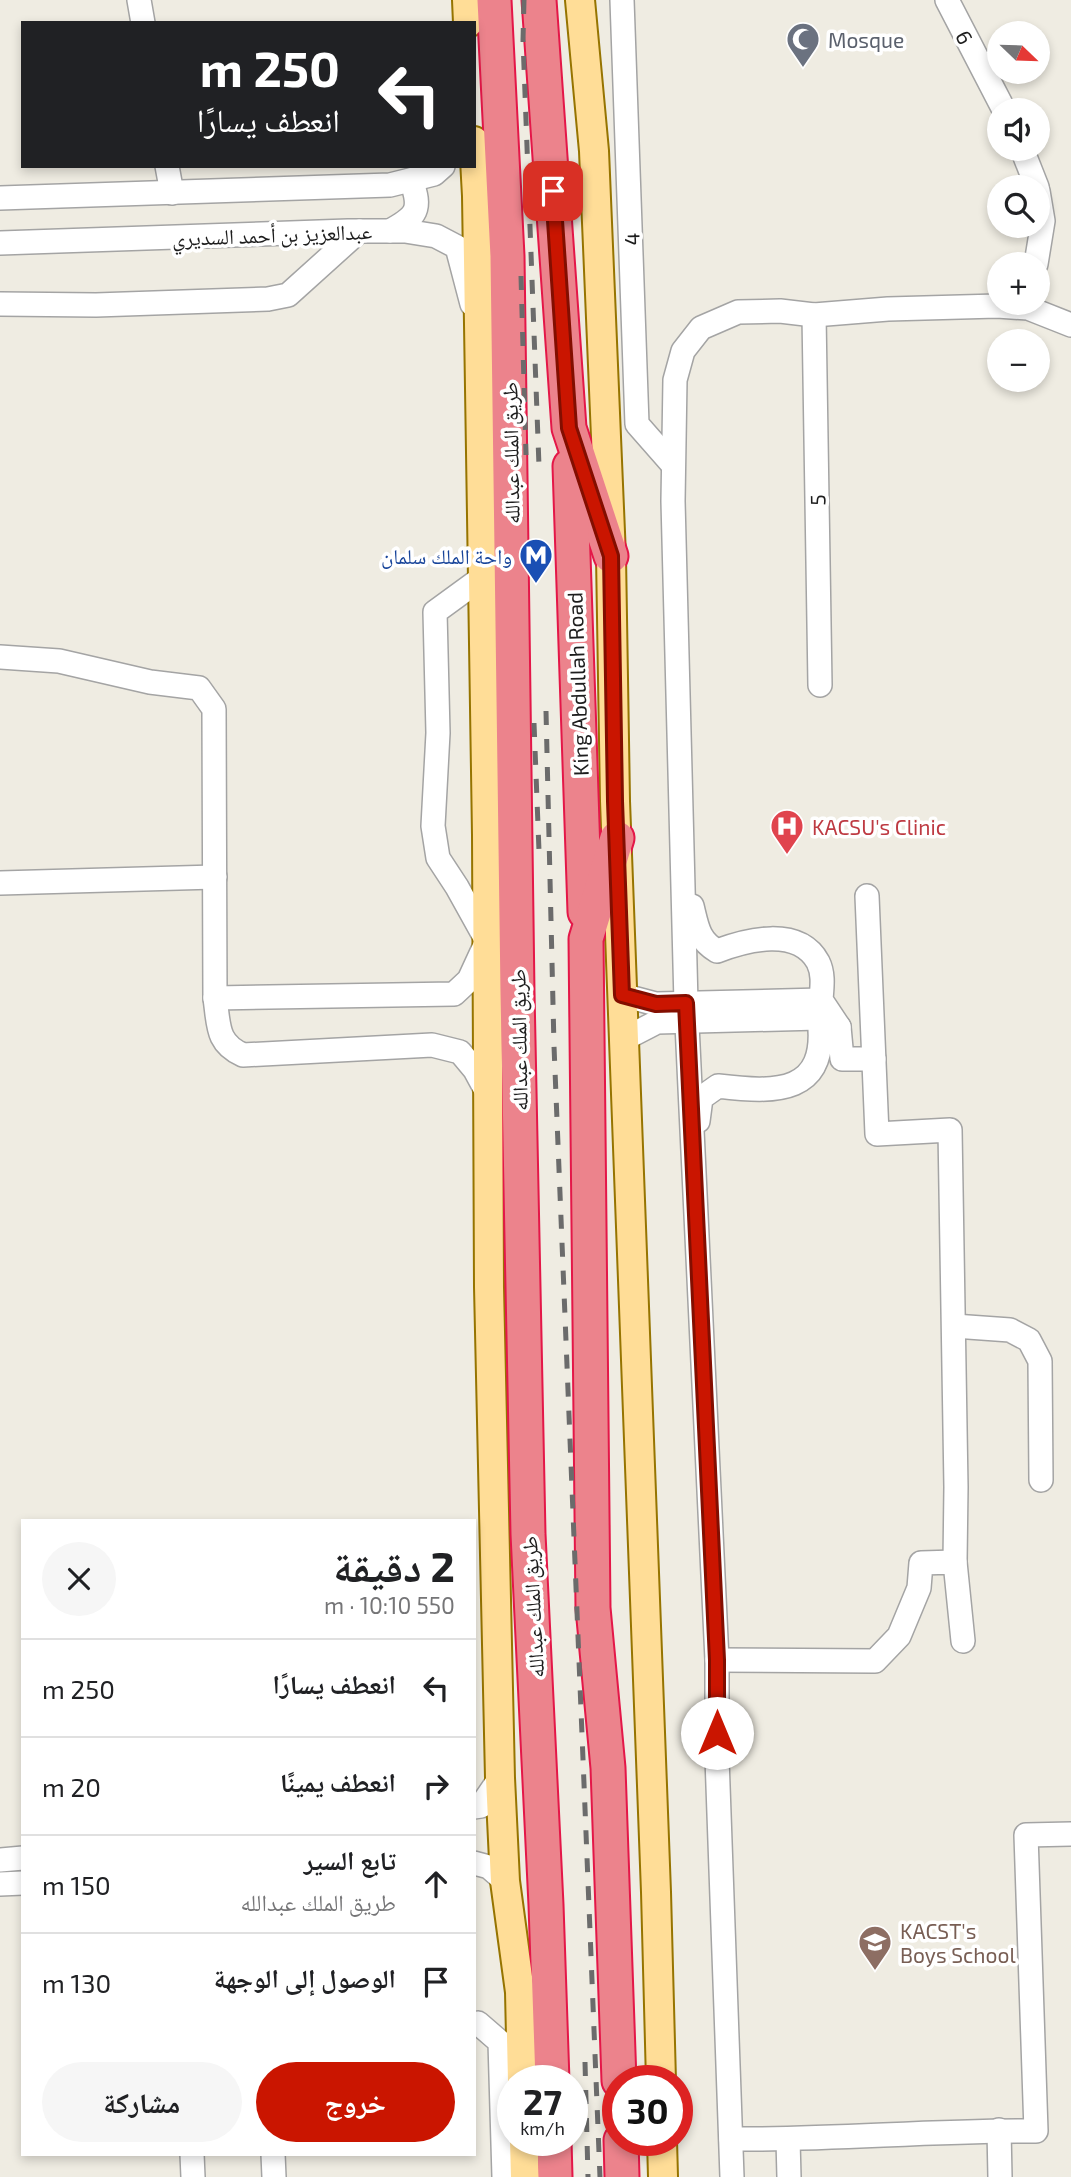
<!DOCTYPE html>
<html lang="ar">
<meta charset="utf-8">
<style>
:root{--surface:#fff;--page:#f6f6f6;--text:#202124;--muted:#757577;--line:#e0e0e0;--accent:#ca1500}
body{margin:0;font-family:"Exo 2","Noto Naskh Arabic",sans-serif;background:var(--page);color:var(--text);direction:rtl;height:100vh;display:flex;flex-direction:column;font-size:26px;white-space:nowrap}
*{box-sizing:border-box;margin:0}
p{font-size:23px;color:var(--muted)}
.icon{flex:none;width:38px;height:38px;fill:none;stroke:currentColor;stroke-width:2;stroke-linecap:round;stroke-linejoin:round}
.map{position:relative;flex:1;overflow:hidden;direction:ltr}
.drawer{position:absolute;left:21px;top:1519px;width:455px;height:637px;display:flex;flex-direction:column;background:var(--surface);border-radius:0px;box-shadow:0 4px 10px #0003;direction:rtl}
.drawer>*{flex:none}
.hud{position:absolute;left:21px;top:21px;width:455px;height:147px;border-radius:0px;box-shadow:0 4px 10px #0003;direction:rtl;background:#202124;color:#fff;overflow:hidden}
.needle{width:46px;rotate:113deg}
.tools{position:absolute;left:987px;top:21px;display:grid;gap:14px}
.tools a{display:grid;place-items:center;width:63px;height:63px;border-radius:50%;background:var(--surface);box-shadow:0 4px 10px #0003;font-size:35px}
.speed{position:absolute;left:497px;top:2065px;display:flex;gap:14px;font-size:35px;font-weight:700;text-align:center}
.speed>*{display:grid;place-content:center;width:91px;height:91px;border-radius:50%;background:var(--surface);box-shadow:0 4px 10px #0003;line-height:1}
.speed small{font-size:18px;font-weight:400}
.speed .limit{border:10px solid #d22;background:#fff;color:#111}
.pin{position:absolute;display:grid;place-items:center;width:60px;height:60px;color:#fff;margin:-30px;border-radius:14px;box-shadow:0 4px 10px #0006}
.me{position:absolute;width:77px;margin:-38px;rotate:0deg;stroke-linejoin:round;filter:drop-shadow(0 0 5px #0008)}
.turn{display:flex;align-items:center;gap:24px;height:147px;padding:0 21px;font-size:32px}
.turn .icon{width:91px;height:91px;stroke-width:2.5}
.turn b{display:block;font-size:49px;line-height:60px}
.round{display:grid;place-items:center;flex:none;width:74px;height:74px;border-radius:37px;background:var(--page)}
.headline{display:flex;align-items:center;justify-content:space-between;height:119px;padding:0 21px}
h1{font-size:42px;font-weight:700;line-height:52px}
.primary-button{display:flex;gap:14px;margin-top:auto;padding:14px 21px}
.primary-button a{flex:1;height:80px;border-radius:42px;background:var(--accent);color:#fff;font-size:28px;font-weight:700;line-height:80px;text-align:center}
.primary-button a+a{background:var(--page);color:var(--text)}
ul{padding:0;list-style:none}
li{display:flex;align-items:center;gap:21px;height:98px;padding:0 21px;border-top:2px solid var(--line)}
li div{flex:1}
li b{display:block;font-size:26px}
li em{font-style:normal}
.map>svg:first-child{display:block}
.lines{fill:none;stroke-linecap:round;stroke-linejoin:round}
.minor-casing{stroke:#a4a4a4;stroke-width:26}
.major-casing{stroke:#967400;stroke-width:32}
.highway-casing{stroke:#e41748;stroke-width:37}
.minor{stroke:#fff;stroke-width:23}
.major{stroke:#ffdd97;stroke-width:28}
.highway{stroke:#ec838c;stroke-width:33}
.rail{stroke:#6b6b6b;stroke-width:5;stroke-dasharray:14 14;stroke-linecap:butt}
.route-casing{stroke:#830e00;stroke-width:18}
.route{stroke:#ca1500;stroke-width:12}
.labels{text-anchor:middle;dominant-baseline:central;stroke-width:7;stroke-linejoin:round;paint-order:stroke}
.street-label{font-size:21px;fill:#1d1d1d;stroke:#fff}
.worship-label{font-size:21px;fill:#5b616d;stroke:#fff;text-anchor:start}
.transit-label{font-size:21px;fill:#164399;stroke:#fff;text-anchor:end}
.health-label{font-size:21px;fill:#be3a42;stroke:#fff;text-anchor:start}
.education-label{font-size:21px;fill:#785e54;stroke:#fff;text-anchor:start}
</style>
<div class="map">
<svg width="1071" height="2177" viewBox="0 0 1071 2177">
<rect width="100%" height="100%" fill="#efece2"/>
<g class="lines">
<defs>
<g id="minor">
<polyline points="139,0 143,23"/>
<polyline points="622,0 637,424 673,465"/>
<polyline points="947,0 1004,110"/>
<polyline points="1022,149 1037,187"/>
<polyline points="167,166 172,193"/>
<polyline points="0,198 390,185 434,174 443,166"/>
<path d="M390 231C417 216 422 210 411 180"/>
<polyline points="0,243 348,231 405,231 436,236 457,247 472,304"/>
<polyline points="1036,264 1043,221 1038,191"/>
<polyline points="0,304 96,305 268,299 288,295 359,231"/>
<polyline points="814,315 820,685"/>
<path d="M0 657 59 661 150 682 199 688 214 709 215 998C219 1025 216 1043 243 1055L432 1045 460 1052 475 1070 488 1094"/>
<polyline points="0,883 215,877"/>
<polyline points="867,896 877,1134 950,1130 956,1487 955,1562"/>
<polyline points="622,995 656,1004 821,1000"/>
<polyline points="215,998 454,994 469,980 487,941 457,887 438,858 433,826 438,733 435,612 483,577"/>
<polyline points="839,1027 842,1059 874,1059"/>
<path d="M624 1039 657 1022 819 1018 839 1027 821 1000C822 987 824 974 818 962 798 926 746 940 717 951 698 940 697 926 692 906"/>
<path d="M698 1121 701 1098 718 1086C776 1093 829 1095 819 1018"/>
<polyline points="954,1326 1010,1330 1029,1340 1040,1361 1041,1480"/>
<polyline points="717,1660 875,1661 899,1636 919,1588 921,1563 955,1562 963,1641"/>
<polyline points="474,1807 481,1806 500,1778"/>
<polyline points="0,1860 23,1858"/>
<polyline points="474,1863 489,1867 505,1881"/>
<polyline points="0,1884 23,1883"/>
<polyline points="474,2024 478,2023 500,2042 504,2177"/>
<polyline points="999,2130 1000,2177"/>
<path d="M731 2139C833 2140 934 2130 1036 2131L1026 1835 1071 1834"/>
<polyline points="788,2140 789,2177"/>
<polyline points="192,2154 193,2177"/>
<polyline points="273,2154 274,2177"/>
<polyline points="732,2177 717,1758 717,1660 686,1003 673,501 675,380 683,351 701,328 738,312 780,311 814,315 888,309 997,306 1028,308 1071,325"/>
</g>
<g id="major">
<polyline points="467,0 468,23"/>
<polyline points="580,0 594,151 611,556 615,801 656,1892 661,2081"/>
<polyline points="474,141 477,196 487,835 489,1287 500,1778 505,1881 520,1992 522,2081"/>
<polyline points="524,2140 525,2177"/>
<polyline points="662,2140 663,2177"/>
</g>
<g id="highway">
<polyline points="494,0 507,256 517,992 528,1534 546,1905 552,2081"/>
<polyline points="539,0 569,428 611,556"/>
<polyline points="570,466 585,912"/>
<polyline points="617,838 586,939 593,1608 608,1768 619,2081"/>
<polyline points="554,2140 555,2177"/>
<polyline points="621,2140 622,2177"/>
</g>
</defs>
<use href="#minor" class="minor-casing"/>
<use href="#major" class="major-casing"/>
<use href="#highway" class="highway-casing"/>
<use href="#minor" class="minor"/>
<use href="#major" class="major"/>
<use href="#highway" class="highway"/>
<g class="rail">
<polyline points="524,0 523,40 539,466"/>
<polyline points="521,276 526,455"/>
<polyline points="546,711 554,1046 600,2177"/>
<polyline points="534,723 539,851"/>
<polyline points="585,2062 588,2177"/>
</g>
</g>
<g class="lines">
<defs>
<polyline id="route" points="553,191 569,428 611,556 615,801 622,995 656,1004 686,1003 717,1660 717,1733"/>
</defs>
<use href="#route" class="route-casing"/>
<use href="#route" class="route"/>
</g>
<defs>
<symbol id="mosque-pin" viewBox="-11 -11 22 30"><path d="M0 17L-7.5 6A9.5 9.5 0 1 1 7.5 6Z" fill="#6b7280" stroke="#fff"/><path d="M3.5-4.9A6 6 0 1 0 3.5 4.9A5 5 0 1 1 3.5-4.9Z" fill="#fff"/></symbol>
<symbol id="metro-pin" viewBox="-11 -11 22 30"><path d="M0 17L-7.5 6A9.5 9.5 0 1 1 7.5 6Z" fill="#1a4fb4" stroke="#fff"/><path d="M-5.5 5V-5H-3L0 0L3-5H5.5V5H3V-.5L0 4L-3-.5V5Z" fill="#fff"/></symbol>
<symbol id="hospital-pin" viewBox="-11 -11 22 30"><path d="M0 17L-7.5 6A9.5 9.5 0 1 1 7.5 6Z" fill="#e0444e" stroke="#fff"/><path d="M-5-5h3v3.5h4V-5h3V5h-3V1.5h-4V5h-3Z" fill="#fff"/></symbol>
<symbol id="school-pin" viewBox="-11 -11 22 30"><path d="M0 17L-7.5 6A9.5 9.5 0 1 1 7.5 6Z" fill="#8d6e63" stroke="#fff"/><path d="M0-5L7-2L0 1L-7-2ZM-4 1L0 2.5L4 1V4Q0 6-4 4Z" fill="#fff"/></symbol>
</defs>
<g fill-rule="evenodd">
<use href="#mosque-pin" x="784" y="20" width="38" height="52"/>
<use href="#metro-pin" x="517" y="536" width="38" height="52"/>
<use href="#hospital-pin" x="768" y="807" width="38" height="52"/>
<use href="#school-pin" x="856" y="1923" width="38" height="52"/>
</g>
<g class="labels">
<g class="street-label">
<text transform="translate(965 37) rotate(63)">6</text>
<text transform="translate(272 234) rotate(-2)">عبدالعزيز بن أحمد السديري</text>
<text transform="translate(631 239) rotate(-92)">4</text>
<text transform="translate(510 453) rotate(-91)">طريق الملك عبدالله</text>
<text transform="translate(817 500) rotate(-91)">5</text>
<text transform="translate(577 684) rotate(-92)">King Abdullah Road</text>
<text transform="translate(518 1040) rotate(-91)">طريق الملك عبدالله</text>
<text transform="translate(532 1607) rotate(-93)">طريق الملك عبدالله</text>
</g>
<g class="worship-label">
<text x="828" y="39">Mosque</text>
</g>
<g class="transit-label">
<text x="512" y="555">واحة الملك سلمان</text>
</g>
<g class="health-label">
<text x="812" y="826">KACSU's Clinic</text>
</g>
<g class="education-label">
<text x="900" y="1930">KACST's<tspan x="900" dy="24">Boys School</tspan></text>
</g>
</g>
</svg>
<div class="tools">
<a><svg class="needle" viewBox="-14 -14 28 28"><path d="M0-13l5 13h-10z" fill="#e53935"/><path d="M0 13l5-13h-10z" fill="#757577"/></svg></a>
<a><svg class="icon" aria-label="sound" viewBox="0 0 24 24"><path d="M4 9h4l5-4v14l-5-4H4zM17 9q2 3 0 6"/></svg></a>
<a><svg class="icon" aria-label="search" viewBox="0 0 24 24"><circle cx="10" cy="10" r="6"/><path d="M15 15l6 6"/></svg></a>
<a>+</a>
<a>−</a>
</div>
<div class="speed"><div>27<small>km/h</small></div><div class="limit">30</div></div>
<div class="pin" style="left:553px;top:191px;background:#d93025"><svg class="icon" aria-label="arrive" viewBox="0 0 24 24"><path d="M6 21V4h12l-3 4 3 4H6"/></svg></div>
<svg class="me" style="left:717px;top:1733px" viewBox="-20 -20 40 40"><circle r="19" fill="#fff"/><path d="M0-13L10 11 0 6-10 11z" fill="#ca1500"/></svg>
<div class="hud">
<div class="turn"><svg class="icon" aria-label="left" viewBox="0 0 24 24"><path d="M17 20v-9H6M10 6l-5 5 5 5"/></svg><div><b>250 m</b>انعطف يسارًا</div></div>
</div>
<section class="drawer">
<div class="headline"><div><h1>2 دقيقة</h1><p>550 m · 10:10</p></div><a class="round"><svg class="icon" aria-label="close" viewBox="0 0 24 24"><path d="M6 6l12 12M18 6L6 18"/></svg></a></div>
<ul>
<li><svg class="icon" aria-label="left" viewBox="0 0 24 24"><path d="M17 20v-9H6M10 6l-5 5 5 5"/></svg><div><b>انعطف يسارًا</b></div><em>250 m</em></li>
<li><svg class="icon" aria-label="right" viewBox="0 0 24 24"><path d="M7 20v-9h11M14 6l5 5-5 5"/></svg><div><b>انعطف يمينًا</b></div><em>20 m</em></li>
<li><svg class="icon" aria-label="ahead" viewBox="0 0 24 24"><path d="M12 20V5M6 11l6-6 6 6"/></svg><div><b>تابع السير</b><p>طريق الملك عبدالله</p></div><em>150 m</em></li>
<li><svg class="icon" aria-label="arrive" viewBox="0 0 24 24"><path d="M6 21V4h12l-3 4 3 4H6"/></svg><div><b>الوصول إلى الوجهة</b></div><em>130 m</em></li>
</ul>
<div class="primary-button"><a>خروج</a><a>مشاركة</a></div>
</section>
</div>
